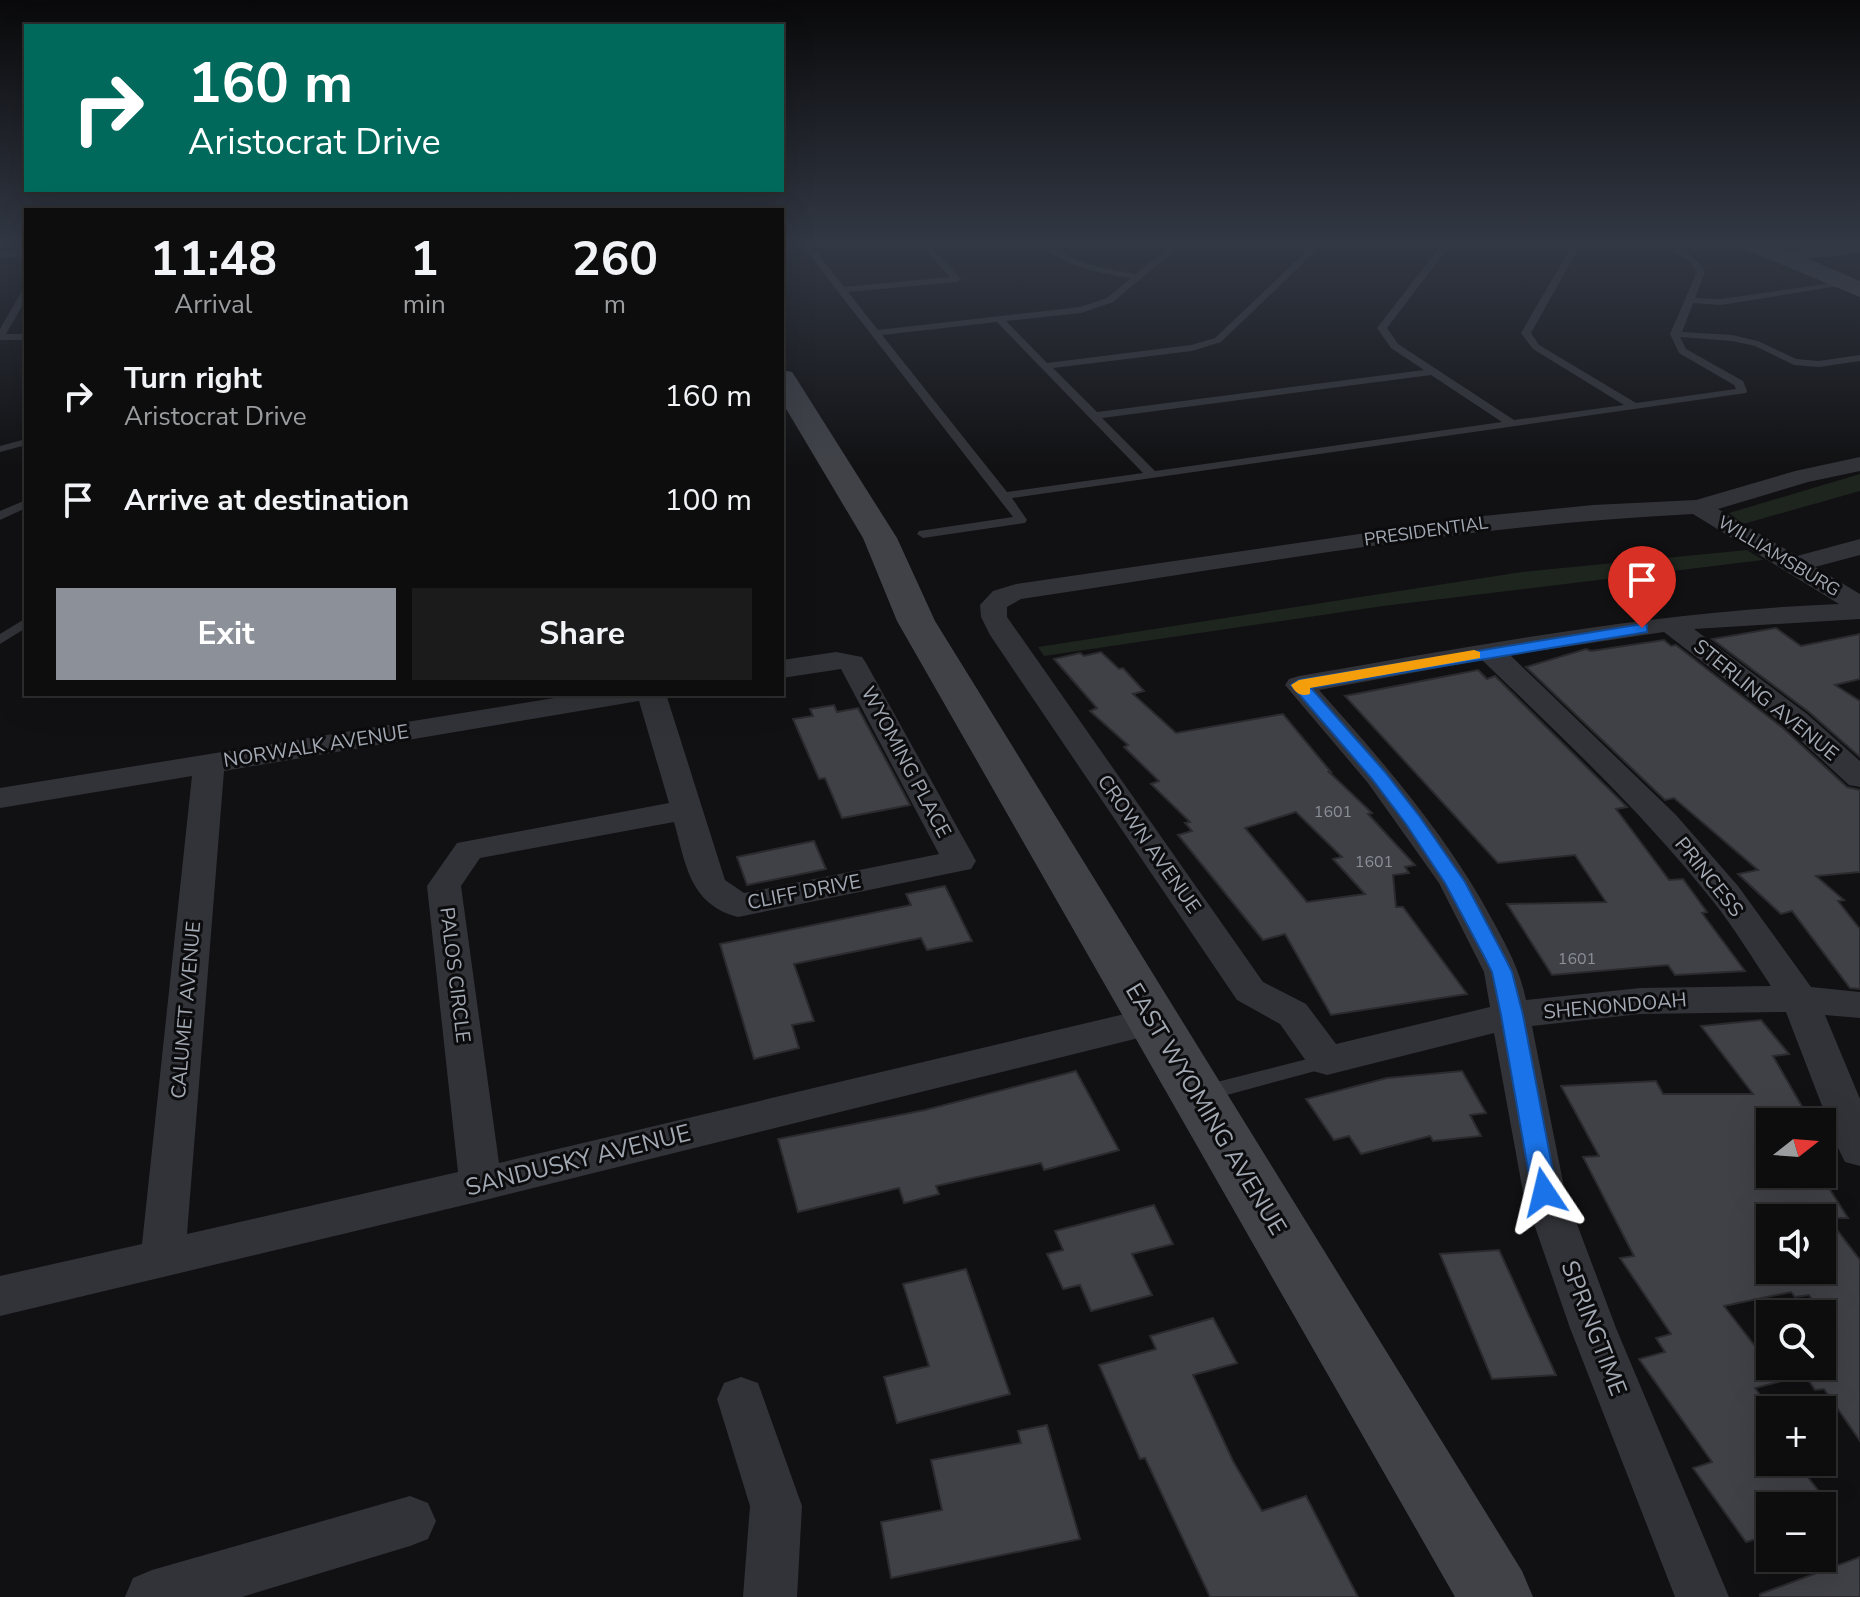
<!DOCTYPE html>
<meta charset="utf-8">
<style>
:root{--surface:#0d0d0e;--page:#1b1b1c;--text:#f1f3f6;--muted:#9a9c9e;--line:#2d2d2e;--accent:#8c9099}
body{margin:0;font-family:"Nunito Sans",sans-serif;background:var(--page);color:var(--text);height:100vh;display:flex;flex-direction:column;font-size:30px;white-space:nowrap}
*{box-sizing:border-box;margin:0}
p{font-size:26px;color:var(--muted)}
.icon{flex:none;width:44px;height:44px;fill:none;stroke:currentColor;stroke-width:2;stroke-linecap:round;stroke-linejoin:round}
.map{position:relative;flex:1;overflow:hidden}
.sheet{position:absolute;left:24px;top:208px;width:760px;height:488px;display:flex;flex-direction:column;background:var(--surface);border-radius:0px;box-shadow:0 8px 32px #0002,0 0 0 2px var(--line)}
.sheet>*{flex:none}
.top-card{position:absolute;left:24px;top:24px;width:760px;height:168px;border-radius:0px;box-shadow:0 8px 32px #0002,0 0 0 2px var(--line);background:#00695c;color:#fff;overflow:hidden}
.needle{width:52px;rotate:73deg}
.fabs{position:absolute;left:1756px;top:1108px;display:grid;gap:16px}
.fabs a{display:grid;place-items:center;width:80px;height:80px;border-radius:0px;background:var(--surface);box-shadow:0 8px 32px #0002,0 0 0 2px var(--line);font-size:40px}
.pin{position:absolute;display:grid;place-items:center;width:68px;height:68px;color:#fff;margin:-82px -34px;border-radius:50% 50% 50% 0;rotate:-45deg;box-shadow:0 0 8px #0007}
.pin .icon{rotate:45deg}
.me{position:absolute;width:88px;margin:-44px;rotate:350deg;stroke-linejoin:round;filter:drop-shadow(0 0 6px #0008)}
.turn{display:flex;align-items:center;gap:28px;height:168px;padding:0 32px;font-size:36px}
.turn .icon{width:104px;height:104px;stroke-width:2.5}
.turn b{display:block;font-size:56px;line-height:68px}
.eta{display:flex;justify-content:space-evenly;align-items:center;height:136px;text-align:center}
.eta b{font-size:48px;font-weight:700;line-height:56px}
.cta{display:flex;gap:16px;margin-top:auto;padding:16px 32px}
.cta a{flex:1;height:92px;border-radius:0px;background:var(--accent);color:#fff;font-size:32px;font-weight:700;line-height:92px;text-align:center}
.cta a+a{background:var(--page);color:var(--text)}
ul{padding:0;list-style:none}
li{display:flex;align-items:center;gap:24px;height:104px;padding:0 32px}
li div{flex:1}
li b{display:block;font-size:30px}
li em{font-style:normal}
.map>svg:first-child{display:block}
.green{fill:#1e251e}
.building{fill:#404146;stroke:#2b2b2f;stroke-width:2;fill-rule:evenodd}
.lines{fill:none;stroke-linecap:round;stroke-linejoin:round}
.lane{fill:#323338;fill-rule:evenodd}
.street{fill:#323338;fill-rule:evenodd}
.secondary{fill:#404248;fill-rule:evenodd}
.route{fill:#1a73e8;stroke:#114b97;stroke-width:2}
.slow{fill:#f59e0b}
.labels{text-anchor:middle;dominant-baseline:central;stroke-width:6;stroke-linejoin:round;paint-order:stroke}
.number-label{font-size:16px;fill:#8a8f98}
.far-street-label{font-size:18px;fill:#a3a9b3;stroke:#0c0c0e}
.street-label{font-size:20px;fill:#a3a9b3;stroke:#0c0c0e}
.near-street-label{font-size:24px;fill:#a3a9b3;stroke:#0c0c0e}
</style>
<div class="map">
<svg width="1860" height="1597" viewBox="0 0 1860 1597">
<rect width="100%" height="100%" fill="#111113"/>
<g class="green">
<polygon points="1860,474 1860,491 1743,524 1729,513"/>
<polygon points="1747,550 1763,560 1383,606 1044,656 1038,647 1522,572"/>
</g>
<g class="building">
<polygon points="1776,628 1801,646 1860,634 1860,679 1835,685 1860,701 1860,757 1809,712 1712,639"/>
<polygon points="1664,640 1671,646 1676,645 1783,728 1847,787 1860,790 1860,872 1816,876 1844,900 1838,901 1860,929 1860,989 1850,988 1792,911 1781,914 1738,874 1758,870 1674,798 1665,800 1526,667 1586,649 1591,651"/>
<path d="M1101 652 1119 669 1123 668 1144 691 1133 694 1176 733 1283 714 1331 772H1329L1372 813 1368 814 1415 865 1405 867 1409 873 1393 875 1396 907H1403L1467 994 1331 1015 1285 934 1263 940 1178 835 1192 831 1185 823 1190 822 1151 784 1159 781 1124 747 1128 745 1090 711 1097 708 1054 659 1080 653 1084 656ZM1296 812 1342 857 1333 859 1365 894 1307 902 1245 828Z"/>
<polygon points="1478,670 1487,679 1495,676 1627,807 1616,809 1669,880 1683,879 1707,912 1702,913 1745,971 1675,975 1668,965 1552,975 1507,904 1606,902 1575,855 1498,863 1345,696"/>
<polygon points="834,705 837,712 858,708 910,805 842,818 825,778 819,779 793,719 813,716 810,709"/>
<polygon points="814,841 826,869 747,885 737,857"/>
<polygon points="945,886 972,941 927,950 921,938 794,964 814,1021 792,1025 799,1048 754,1059 720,944 911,905 906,894"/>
<path d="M1761 1020 1789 1054 1773 1056 1811 1122H1770V1174H1820L1848 1218H1828L1860 1260V1441L1824 1389 1815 1390 1799 1366H1822V1314L1809 1295 1795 1297 1791 1292 1724 1306 1782 1381 1755 1388 1770 1408V1462H1796L1821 1494 1781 1506H1770V1535L1746 1542 1693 1468 1712 1462 1639 1359 1665 1352 1656 1338 1671 1334 1620 1258 1634 1256 1583 1157 1599 1156 1561 1086 1656 1081 1663 1094H1753L1701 1026ZM1770 1218H1822V1270H1770Z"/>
<polygon points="1076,1071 1119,1150 1044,1170 1041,1163 936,1186 939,1194 904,1203 899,1188 798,1212 778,1139 925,1110"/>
<polygon points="1462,1071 1486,1113 1470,1115 1481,1136 1433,1141 1430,1136 1361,1154 1349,1136 1334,1140 1306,1099 1387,1078"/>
<polygon points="1154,1205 1173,1244 1132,1254 1152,1295 1091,1311 1080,1285 1063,1289 1047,1254 1063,1250 1055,1231"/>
<polygon points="1499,1250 1556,1375 1492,1379 1440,1254"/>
<polygon points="966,1269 1010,1394 897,1423 884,1377 929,1366 903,1284"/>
<polygon points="1213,1318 1237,1363 1193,1375 1233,1461 1262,1511 1306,1496 1358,1597 1210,1597 1145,1458 1140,1459 1099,1365 1156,1349 1150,1336"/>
<polygon points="1047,1425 1080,1539 891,1578 881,1522 942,1510 931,1460 1021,1443 1018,1431"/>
<polygon points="1860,1557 1860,1597 1760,1597 1760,1594"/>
</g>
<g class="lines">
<g class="lane">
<path d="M801 244H810L844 287 950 277 919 244H928L961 279 957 282 848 292 878 330 1080 307 1107 298 1131 278C1098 273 1064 267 1039 244 1054 244 1066 256 1080 261 1098 268 1117 271 1136 274L1172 244H1182L1113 302 1081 313 1006 321 1047 363 1191 345 1215 338 1314 244H1323L1221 342 1192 351 1053 368 1097 412 1424 370 1391 348 1377 328 1442 244H1451L1387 328 1398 344 1514 420 1624 405 1533 349 1521 333 1573 244H1581L1531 333 1539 345 1636 403 1736 389 1734 385 1679 353 1670 334 1697 272 1690 261 1658 244C1679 244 1695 255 1705 272L1695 298 1721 299 1847 281 1851 284 1721 305 1693 303 1682 332 1732 335 1758 341 1796 359 1819 361 1860 355V361L1819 367 1794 365 1755 346 1732 341 1680 337 1686 349 1743 381 1747 391 1746 393 1012 498 1027 520 1025 523 923 538 917 534 919 531 1013 517ZM997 322 1143 473 1007 492 882 335ZM1431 375 1502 422 1155 471 1102 418Z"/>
<polygon points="26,250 26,256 0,258 0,252"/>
<polygon points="26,288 26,299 6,334 26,334 26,340 0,340 0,329 22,291"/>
<polygon points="26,439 26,445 0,452 0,446"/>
<polygon points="26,500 26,508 0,520 0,511"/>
<polygon points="26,618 26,628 0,644 0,634"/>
<polygon points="1327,1054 1334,1056 1337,1061 1334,1066 1205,1101 1198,1098 1195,1093 1198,1088 1205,1085"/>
</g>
<g class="street">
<polygon points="1848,244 1860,244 1860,253 1782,262 1773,257 1782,252"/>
<path d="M1860 457V471L1808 482 1718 509 1797 556 1860 539V555L1815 567 1860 594V619L1694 629 1807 714 1860 761V787L1849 785 1785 726 1664 632 1510 655 1676 815 1738 886 1811 987 1860 992V1018L1825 1015 1860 1099V1166L1845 1162 1839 1150 1786 1012 1640 1014 1532 1026 1565 1192 1616 1328 1729 1597H1675L1570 1328 1523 1192 1494 1033 1327 1075 1313 1071 1280 1024 1237 1000 990 635 981 617 980 605 993 591 1016 584 1483 516 1593 505 1696 500 1795 471ZM1693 514 1839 604C1656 611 1479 645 1299 676L1289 679 1285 685 1368 783 1439 883 1484 972 1490 1007 1336 1044 1306 1004 1263 982 1007 617V607L1021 599C1244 566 1467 525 1693 514ZM1482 660C1562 737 1643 813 1712 900 1734 927 1752 958 1771 986L1640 988 1526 1000C1520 970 1507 947 1493 921 1447 835 1384 763 1319 690Z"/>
<path d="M836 652 862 657 866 663 976 861 971 869 738 917C689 904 686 864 674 822L480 858 461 886 499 1163 1154 1007 1167 1011 1173 1021 1167 1031 481 1201 0 1316V1276L142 1244 192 776 0 808V788L579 694H666L725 880 744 893 939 854 841 669 782 678V660ZM639 701 669 803 457 843 427 886 458 1172 187 1234 224 771Z"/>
<polygon points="741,1377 758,1383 802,1506 797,1597 743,1597 750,1506 717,1399 724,1383"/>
<polygon points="410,1496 428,1503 436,1521 428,1539 410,1546 242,1597 125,1597 133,1578 152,1570"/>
</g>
<g class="secondary">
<polygon points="1741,244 1773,244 1860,281 1860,297 1744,249"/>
<polygon points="782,370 792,372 796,378 897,538 935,621 1522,1571 1533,1597 1455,1597 897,621 863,538 782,402"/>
</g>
</g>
<linearGradient id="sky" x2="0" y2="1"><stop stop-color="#09090a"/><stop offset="0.52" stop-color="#323844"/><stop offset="1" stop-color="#323844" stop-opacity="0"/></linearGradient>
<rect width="1860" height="468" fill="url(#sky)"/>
<polygon class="route" points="1642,624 1647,625 1647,632 1311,688 1385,772 1420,817 1465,882 1505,958 1512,972 1523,1015 1557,1192 1553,1199 1544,1202 1536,1199 1532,1192 1501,1015 1492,972 1485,958 1445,883 1406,824 1372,779 1291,685 1299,680"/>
<path class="slow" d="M1474 650 1480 652V658L1310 688V694C1300 697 1296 693 1291 685L1299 680Z"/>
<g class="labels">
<g class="number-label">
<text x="1333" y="812">1601</text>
<text x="1374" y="862">1601</text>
<text x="1577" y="959">1601</text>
</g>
<g class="far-street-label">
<text transform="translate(1426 531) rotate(-8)">PRESIDENTIAL</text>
<text transform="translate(1779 556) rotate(31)">WILLIAMSBURG</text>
</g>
<g class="street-label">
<text transform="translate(1766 700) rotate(39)">STERLING AVENUE</text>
<text transform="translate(316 746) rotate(-9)">NORWALK AVENUE</text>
<text transform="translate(906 762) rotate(62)">WYOMING PLACE</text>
<text transform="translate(1149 844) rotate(55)">CROWN AVENUE</text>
<text transform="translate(1709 877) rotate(51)">PRINCESS</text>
<text transform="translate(804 892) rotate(-11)">CLIFF DRIVE</text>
<text transform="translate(455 975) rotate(83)">PALOS CIRCLE</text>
<text transform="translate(1615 1006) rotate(-5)">SHENONDOAH</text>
<text transform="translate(186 1010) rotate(-85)">CALUMET AVENUE</text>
</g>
<g class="near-street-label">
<text transform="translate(1206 1109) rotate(59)">EAST WYOMING AVENUE</text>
<text transform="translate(578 1160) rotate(-14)">SANDUSKY AVENUE</text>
<text transform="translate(1594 1328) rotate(69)">SPRINGTIME</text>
</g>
</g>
</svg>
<div class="fabs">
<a><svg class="needle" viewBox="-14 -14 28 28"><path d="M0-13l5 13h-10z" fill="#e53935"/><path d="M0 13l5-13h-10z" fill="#9a9c9e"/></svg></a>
<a><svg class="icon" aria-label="sound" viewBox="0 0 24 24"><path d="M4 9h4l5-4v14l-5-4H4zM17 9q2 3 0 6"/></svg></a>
<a><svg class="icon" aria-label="search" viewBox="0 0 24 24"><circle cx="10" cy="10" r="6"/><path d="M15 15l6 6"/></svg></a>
<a>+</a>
<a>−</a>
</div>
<div class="pin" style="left:1642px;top:628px;background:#d93025"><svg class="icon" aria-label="arrive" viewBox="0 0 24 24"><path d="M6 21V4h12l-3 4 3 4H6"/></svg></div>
<svg class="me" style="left:1544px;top:1192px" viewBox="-20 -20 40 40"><path d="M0-17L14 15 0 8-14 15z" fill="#1a73e8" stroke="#fff" stroke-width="4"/></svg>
<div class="top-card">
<div class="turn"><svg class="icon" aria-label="right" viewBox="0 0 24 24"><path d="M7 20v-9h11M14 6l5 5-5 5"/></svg><div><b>160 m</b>Aristocrat Drive</div></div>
</div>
<section class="sheet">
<div class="eta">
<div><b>11:48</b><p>Arrival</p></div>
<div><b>1</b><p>min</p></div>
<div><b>260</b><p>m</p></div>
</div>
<ul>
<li><svg class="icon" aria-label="right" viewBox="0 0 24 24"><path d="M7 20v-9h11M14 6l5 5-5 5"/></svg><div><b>Turn right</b><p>Aristocrat Drive</p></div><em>160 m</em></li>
<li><svg class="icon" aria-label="arrive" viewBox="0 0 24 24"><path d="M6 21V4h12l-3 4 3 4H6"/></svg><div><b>Arrive at destination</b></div><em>100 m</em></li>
</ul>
<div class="cta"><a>Exit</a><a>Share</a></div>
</section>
</div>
